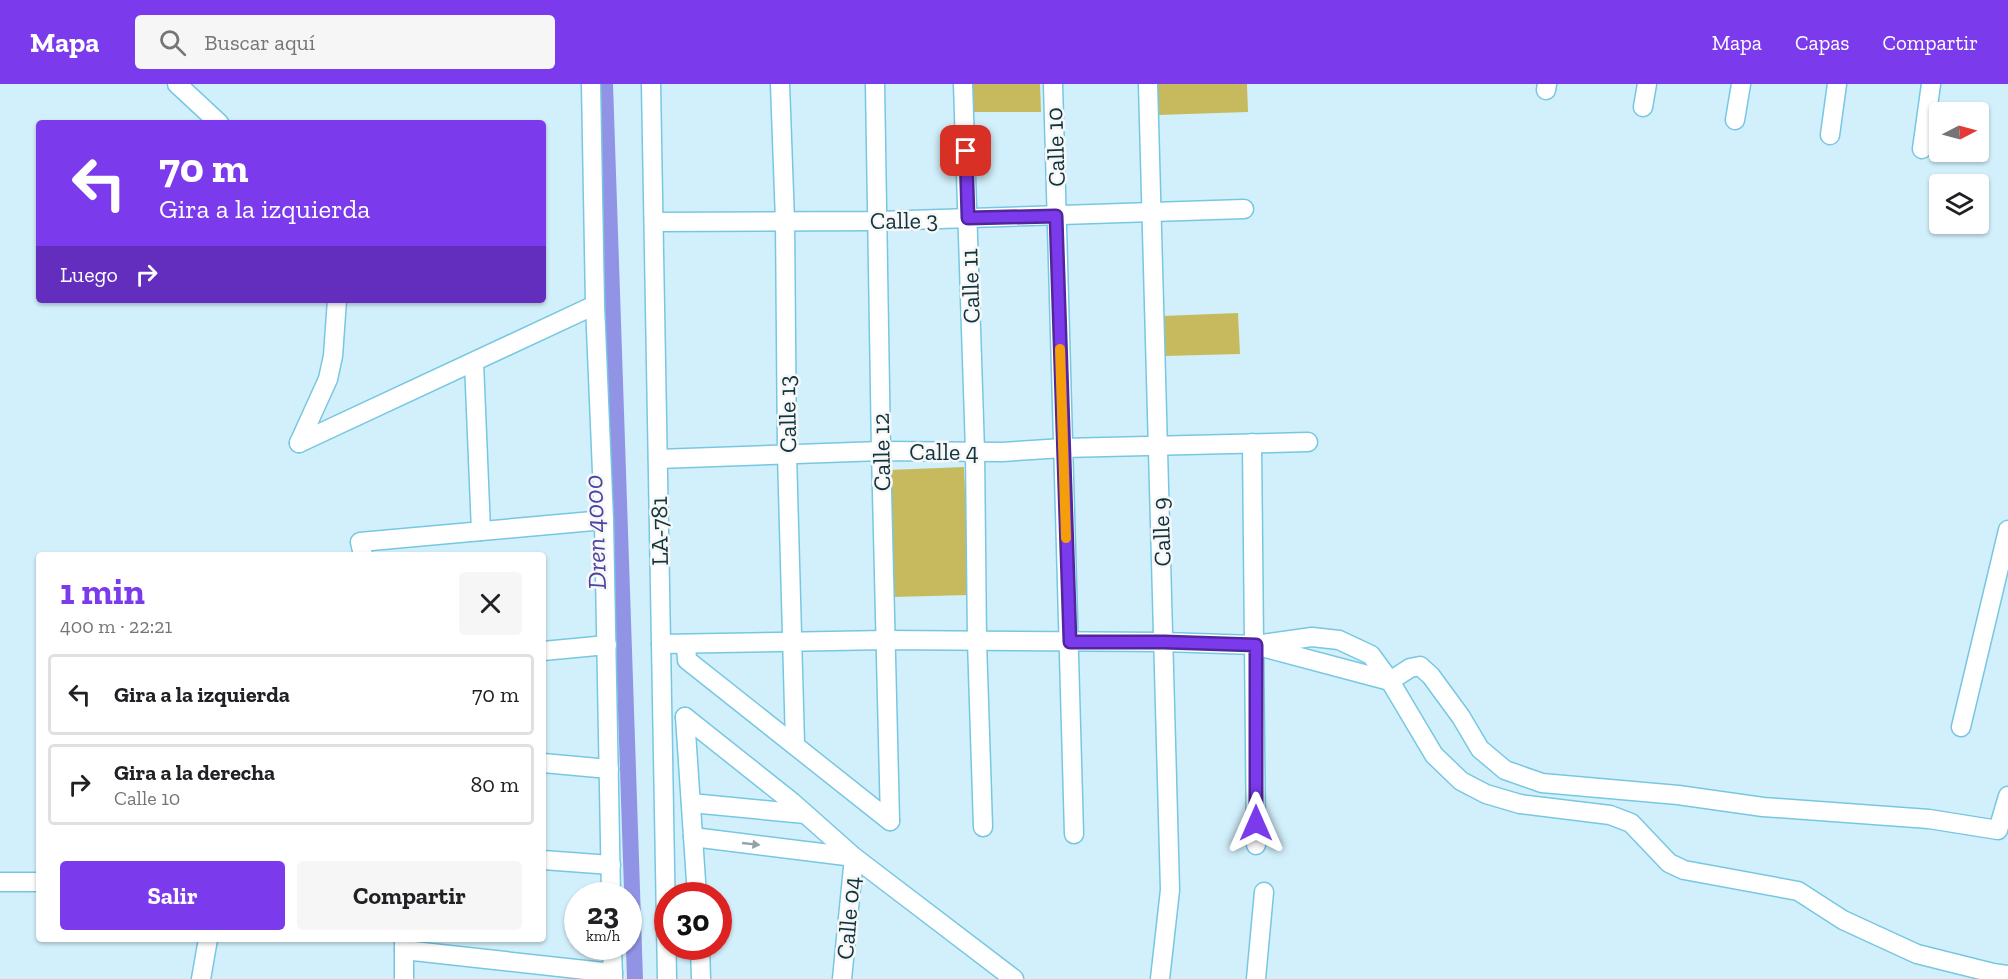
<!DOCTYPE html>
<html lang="es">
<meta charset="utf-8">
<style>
:root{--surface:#fff;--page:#f6f6f6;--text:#202124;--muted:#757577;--line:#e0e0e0;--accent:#7c3aed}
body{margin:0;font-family:"Zilla Slab",serif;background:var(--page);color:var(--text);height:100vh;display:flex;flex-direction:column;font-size:22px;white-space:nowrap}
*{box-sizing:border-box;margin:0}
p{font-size:20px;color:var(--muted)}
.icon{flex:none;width:33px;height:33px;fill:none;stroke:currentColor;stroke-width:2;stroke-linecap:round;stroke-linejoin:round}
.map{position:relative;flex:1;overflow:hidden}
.details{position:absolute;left:36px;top:468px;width:510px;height:390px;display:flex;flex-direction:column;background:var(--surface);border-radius:6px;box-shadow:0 2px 4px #0004}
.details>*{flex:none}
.guide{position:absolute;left:36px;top:36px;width:510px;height:183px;border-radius:6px;box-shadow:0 2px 4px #0004;background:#7c3aed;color:#fff;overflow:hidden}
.needle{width:39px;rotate:84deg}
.fabs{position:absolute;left:1929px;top:18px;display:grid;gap:12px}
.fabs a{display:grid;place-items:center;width:60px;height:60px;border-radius:6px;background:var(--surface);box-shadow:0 2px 4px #0004;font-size:30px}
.speed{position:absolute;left:564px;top:798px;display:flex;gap:12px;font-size:30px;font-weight:700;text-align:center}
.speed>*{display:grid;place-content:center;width:78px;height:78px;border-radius:50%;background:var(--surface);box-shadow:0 2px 4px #0004;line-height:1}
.speed small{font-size:15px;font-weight:400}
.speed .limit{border:9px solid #d22;background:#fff;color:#111}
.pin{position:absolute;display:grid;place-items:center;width:51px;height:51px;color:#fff;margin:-26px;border-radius:12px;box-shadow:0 3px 9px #0006}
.me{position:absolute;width:66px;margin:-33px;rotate:0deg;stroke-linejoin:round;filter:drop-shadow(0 0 4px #0008)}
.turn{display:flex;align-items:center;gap:21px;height:126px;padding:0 24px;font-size:27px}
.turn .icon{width:78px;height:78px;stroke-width:2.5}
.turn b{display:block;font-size:42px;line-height:51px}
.then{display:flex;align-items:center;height:57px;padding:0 24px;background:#0003;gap:12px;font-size:22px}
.round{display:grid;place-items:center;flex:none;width:63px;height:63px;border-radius:6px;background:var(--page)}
.headline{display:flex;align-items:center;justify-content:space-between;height:102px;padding:0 24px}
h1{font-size:36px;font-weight:800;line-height:45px;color:var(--accent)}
.cta{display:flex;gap:12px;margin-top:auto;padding:12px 24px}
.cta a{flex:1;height:69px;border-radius:6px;background:var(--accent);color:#fff;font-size:24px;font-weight:800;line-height:69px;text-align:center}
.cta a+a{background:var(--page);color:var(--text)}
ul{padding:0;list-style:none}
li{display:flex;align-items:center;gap:18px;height:81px;margin:0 12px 9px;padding:0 12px;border:3px solid var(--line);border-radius:6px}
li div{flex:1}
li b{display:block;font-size:22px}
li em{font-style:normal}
header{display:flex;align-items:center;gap:36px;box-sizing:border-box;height:84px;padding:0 30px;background:var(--accent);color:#fff}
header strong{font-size:28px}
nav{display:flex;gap:33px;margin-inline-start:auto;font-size:21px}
.search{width:420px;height:54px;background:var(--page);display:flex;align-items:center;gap:15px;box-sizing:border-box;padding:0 21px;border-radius:6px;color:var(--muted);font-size:22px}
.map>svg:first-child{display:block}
.green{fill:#c7ba5e}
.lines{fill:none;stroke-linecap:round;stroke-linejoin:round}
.canal{stroke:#9193e5;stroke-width:16}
.minor-casing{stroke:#77c7e2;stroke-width:21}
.minor{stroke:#fff;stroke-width:18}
.oneway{fill:#93a3a8}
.route-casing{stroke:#51269a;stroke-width:15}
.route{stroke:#7c3aed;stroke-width:10}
.slow{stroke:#f59e0b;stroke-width:10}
.labels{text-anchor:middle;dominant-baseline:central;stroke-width:5;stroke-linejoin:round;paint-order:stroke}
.street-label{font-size:24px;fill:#10333d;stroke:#f7f7f7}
.water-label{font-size:26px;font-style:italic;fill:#4943a2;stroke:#f7f7f7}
</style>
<header>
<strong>Mapa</strong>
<div class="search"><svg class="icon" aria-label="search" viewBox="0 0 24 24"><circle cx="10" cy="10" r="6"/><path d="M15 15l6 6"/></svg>Buscar aquí</div>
<nav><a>Mapa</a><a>Capas</a><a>Compartir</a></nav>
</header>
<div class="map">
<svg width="2008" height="895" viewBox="0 0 2008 895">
<rect width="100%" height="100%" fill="#d2f0fb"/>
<g class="green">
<polygon points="971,0 1040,0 1041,28 972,28"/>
<polygon points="1156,0 1247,0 1248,28 1158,31"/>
<polygon points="1238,229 1240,270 1164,272 1162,232"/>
<polygon points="964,383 969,511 892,513 888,386"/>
</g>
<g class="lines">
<polyline class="canal" points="605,0 635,895"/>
<defs>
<g id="minor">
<polyline points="177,0 219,39"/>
<polyline points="591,0 595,221 604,436 611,812"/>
<polyline points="651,0 667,895"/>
<polyline points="780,0 785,137 787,370 795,660"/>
<polyline points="875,0 881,367 890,737"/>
<polyline points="963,0 975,367 977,557 983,743"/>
<polyline points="1053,0 1074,750"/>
<polyline points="1148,0 1170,806 1160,895"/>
<polyline points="1546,6 1547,0"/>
<polyline points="1643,23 1647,0"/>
<polyline points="1735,36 1741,0"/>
<polyline points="1830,51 1837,0"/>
<polyline points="1922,65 1931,0"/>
<polyline points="655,138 878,137 1244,125"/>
<polyline points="474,278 481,447"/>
<polyline points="299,359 595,221"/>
<polyline points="299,359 328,295 333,272 337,216"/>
<polyline points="1252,359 1256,761"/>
<polyline points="658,375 881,367 1002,368 1063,364 1308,358"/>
<polyline points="363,471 360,458 604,436"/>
<polyline points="661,560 886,556 1164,558 1255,561 1312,553 1339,556 1371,571 1390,597 1434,671 1461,697 1486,710 1520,720 1610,731 1631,739 1669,779 1684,786 1798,807 1843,836 1917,870 1993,889 2008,891"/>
<polyline points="686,560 687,576 890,737"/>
<polyline points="1262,563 1390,597 1410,584 1420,582 1431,592 1461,633 1480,665 1505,686 1542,699 1678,711 1763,723 1929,735 1998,746 2008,712"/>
<polyline points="543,567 607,561"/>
<polyline points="685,633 792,718 854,773 1014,895"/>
<polyline points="685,633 697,812"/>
<polyline points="1961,643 2008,446"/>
<polyline points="543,679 609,685"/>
<polyline points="691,719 805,730"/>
<polyline points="693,753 854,773 842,895"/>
<polyline points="543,776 611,781"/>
<polyline points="0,798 39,798"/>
<polyline points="612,862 613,895"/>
<polyline points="700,862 701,895"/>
<polyline points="404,866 613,889"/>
<polyline points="201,895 208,855"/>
<polyline points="404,895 404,855"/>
<polyline points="1256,895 1264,808"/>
</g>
</defs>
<use href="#minor" class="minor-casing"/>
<use href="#minor" class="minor"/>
</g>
<defs><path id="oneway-solid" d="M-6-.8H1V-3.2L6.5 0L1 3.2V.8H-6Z" transform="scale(1.5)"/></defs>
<use class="oneway" href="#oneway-solid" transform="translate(751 760) rotate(6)"/>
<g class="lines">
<defs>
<polyline id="route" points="966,67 968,134 1056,132 1070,558 1164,558 1256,561 1256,739"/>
</defs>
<use href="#route" class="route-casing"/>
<use href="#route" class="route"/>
<polyline class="slow" points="1060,265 1066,454"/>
</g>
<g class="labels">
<g class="street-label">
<text transform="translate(1055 63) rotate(-92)">Calle 10</text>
<text transform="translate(904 136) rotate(-1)">Calle 3</text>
<text transform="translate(970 202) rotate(-92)">Calle 11</text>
<text transform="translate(787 330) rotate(-91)">Calle 13</text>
<text x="944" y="367">Calle 4</text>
<text transform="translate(881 368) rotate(-91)">Calle 12</text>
<text transform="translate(659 447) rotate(-91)">LA-781</text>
<text transform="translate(1161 448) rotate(-92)">Calle 9</text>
<text transform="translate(848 834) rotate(-85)">Calle 04</text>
</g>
<g class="water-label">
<text transform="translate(595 448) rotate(-92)">Dren 4000</text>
</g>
</g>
</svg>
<div class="fabs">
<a><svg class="needle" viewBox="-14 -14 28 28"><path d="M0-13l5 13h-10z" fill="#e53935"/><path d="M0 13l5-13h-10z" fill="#757577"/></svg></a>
<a><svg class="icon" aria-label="layers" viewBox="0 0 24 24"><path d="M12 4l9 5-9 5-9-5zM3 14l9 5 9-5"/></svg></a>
</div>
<div class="speed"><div>23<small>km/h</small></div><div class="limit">30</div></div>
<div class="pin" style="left:966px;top:67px;background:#d93025"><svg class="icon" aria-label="arrive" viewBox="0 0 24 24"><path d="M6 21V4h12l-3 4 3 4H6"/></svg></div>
<svg class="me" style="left:1256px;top:739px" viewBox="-20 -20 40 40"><path d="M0-17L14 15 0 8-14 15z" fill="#7c3aed" stroke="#fff" stroke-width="4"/></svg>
<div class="guide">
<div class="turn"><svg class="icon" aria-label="left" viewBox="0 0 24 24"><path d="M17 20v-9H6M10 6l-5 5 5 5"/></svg><div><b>70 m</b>Gira a la izquierda</div></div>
<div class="then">Luego<svg class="icon" aria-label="right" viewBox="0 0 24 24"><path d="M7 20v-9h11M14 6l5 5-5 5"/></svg></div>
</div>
<section class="details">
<div class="headline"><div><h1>1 min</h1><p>400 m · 22:21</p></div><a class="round"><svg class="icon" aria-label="close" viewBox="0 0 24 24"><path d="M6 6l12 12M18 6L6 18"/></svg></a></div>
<ul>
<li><svg class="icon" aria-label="left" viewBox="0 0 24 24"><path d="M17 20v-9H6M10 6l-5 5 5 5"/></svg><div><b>Gira a la izquierda</b></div><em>70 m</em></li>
<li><svg class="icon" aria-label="right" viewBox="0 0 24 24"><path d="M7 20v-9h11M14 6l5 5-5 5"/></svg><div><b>Gira a la derecha</b><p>Calle 10</p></div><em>80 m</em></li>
</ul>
<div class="cta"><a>Salir</a><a>Compartir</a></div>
</section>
</div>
